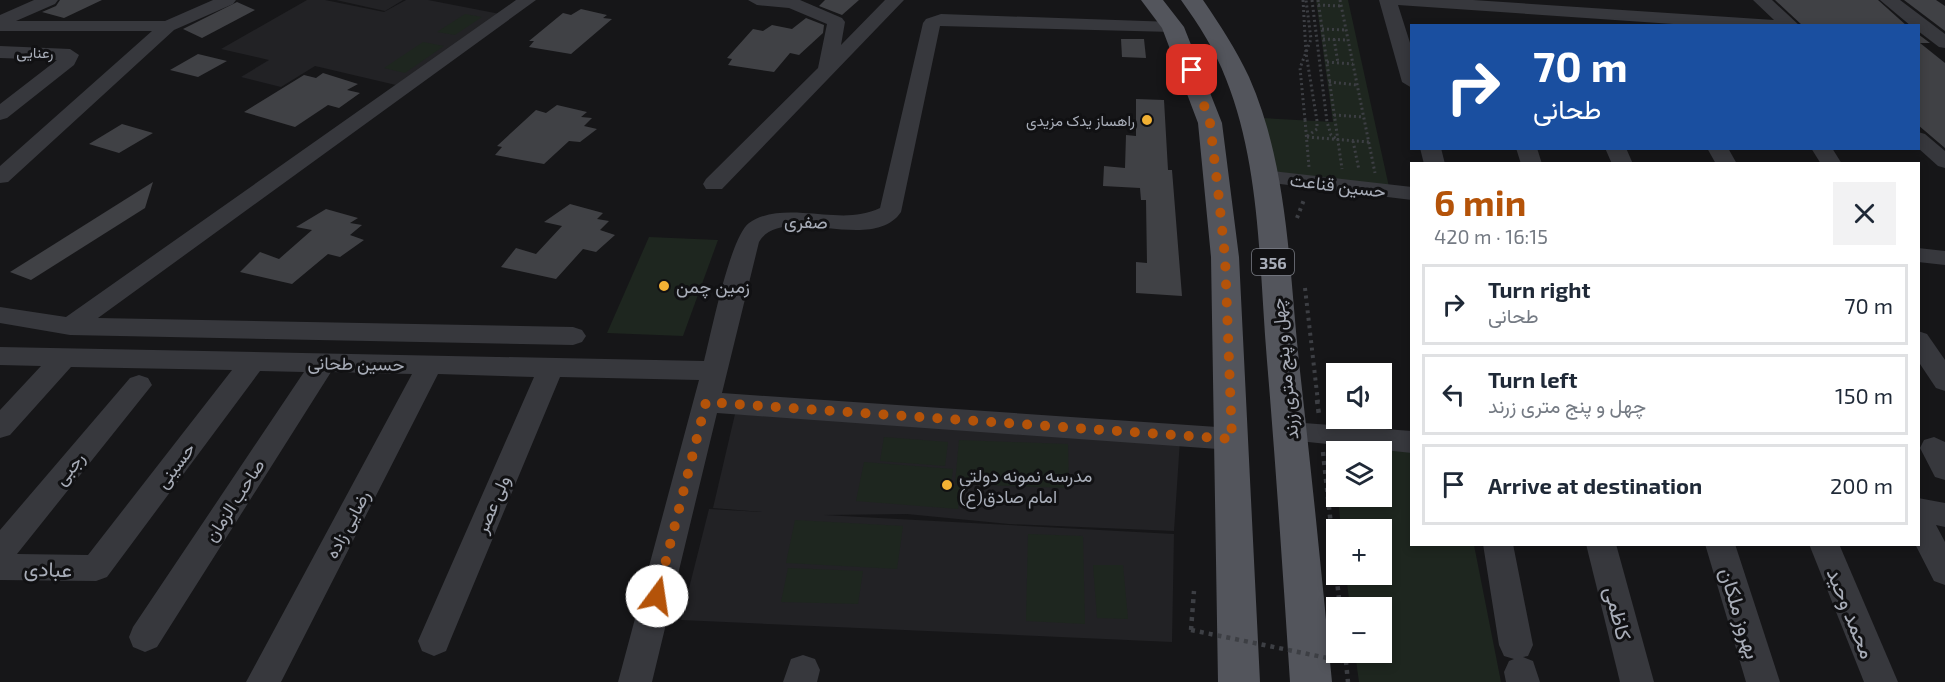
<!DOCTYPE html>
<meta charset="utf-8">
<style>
:root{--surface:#fff;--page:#f2f2f3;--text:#1f2937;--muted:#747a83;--line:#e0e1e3;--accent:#b45309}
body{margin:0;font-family:"Exo 2",Vazirmatn,sans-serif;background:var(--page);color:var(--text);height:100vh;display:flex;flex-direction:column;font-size:22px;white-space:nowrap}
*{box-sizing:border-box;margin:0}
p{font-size:20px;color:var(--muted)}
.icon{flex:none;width:33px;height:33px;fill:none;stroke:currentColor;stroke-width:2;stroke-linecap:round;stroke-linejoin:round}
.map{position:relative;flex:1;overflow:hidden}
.details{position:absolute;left:1410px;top:162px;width:510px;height:384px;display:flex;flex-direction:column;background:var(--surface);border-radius:0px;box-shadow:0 3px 9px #0003}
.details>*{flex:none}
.top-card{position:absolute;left:1410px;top:24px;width:510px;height:126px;border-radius:0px;box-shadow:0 3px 9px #0003;background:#1a4fa0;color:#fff;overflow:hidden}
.buttons{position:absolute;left:1326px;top:363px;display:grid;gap:12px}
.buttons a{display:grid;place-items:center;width:66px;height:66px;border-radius:0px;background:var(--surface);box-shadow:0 3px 9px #0003;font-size:30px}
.pin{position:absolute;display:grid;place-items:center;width:51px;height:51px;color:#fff;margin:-26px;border-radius:12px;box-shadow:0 3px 9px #0006}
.me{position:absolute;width:66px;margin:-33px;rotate:14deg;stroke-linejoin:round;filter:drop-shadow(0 0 4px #0008)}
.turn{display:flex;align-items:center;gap:21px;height:126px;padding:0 24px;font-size:27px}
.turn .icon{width:78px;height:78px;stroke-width:2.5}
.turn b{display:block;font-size:42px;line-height:51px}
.round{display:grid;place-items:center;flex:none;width:63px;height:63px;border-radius:0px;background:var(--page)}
.head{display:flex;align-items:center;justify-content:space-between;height:102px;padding:0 24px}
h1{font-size:36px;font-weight:700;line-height:45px;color:var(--accent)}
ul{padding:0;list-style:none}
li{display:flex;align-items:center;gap:18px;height:81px;margin:0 12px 9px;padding:0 12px;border:3px solid var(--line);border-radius:0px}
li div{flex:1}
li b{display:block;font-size:22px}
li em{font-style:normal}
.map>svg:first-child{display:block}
.built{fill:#222225}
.green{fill:#1e261f}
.building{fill:#404145}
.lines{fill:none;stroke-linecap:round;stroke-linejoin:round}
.path-far2{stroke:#3d3f44;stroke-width:3;stroke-dasharray:2 3;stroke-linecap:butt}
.path-far1{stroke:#3d3f44;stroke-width:4;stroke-dasharray:3 4.5;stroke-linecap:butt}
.path{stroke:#3d3f44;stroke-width:4.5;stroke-dasharray:4 5;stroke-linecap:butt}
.minor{fill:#37383d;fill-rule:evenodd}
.major{fill:#53555c;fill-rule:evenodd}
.path-bridge-far1{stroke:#3d3f44;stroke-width:3;stroke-dasharray:2 3;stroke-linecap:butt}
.path-bridge{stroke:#3d3f44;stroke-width:4.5;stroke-dasharray:4 5;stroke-linecap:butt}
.route{stroke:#b45309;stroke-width:10;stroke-dasharray:0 18}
.poi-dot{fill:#f2b134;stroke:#111113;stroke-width:2}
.labels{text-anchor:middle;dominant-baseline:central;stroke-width:6;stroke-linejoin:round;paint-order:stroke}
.far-street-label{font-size:15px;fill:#a8adb8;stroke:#111113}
.far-poi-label{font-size:15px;fill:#a8adb8;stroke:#111113;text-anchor:end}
.shield{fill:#111113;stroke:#7b7e86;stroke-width:1.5}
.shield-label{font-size:16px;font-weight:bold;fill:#a8adb8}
.street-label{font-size:18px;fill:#a8adb8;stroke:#111113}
.poi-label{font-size:18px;fill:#a8adb8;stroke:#111113;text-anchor:start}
.near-street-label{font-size:21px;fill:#a8adb8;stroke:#111113}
</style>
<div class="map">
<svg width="1945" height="682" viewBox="0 0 1945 682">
<rect width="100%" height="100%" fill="#161618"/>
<g class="built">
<polygon points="307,0 325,0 384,12 406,0 428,0 500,14 396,85 315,66 281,87 241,77 269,60 221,49"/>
<polygon points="336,0 403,0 385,11"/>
<polygon points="735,414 1180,440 1174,531 1009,524 907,514 824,515 1174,534 1172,642 681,620 709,509 762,512 713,508"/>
</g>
<g class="green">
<polygon points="1316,0 1348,0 1389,187 1278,172 1273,168 1261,118 1333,122"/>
<polygon points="465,14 482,17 455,35 437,32"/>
<polygon points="423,42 444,46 405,73 384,68"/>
<polygon points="649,237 718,240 683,336 607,333"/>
<polygon points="884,437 948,442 945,466 880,461"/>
<polygon points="1331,438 1411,448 1412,544 1474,545 1501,682 1359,682 1355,653 1382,652 1382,608 1350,607 1346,575 1382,574 1382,530 1341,529 1338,497 1382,496 1382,452 1336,452 1336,487"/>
<polygon points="959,440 1068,444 1069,488 955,484"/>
<polygon points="864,462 953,469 951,485 961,486 958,509 856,501"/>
<polygon points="795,520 903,526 897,569 786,563"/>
<polygon points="1028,534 1083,536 1085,624 1026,621"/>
<polygon points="1093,565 1123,565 1128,619 1097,618"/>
<polygon points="788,568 863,571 858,604 781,602"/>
</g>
<g class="building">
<polygon points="60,0 102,0 64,18 42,12 56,6"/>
<polygon points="825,0 859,0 842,15 819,6"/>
<polygon points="1775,0 1878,0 1907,26 1803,26"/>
<polygon points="1904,0 1936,0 1945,6 1945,31"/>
<polygon points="237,2 255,10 202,38 183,29"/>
<polygon points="581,9 607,15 603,18 612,19 571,54 529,47 534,41 529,41 563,13 571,15"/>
<polygon points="806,18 824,25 823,33 799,55 790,53 774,72 728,65 732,59 727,58 753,29 763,31 772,25 792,29"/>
<polygon points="1918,34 1930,43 1920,43 1945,63 1945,148 1918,125"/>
<polygon points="1121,39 1144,39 1146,58 1122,57"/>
<polygon points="198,54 227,61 198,77 170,70"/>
<polygon points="323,73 358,84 347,90 360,93 339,108 328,105 295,127 244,112 304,75 316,78"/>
<polygon points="1136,99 1164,100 1168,170 1172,170 1182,296 1136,293 1136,262 1147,263 1146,200 1141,200 1140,188 1103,186 1104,166 1125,168 1126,135 1136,136"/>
<polygon points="557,105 587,112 581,117 592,118 584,126 597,129 580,142 569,141 544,164 495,155 502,147 497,146 536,110 546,113"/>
<polygon points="122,124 153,133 119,153 89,144"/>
<polygon points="153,182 145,208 31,280 10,272"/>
<polygon points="570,204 603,213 597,219 609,221 600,230 615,235 596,252 583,249 556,279 501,267 516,248 536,254 562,226 544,222"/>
<polygon points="326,209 358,218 350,223 362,225 350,235 364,240 340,257 328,254 292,284 240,272 260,252 279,259 312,230 296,227"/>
</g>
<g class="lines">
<g class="path-far2">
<polyline points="1303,0 1306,53 1317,121 1317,129 1306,137"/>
<polyline points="1312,0 1327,122 1331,135 1338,140"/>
<polyline points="1318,0 1342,169"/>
<polyline points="1340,0 1375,173"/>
<polyline points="1318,5 1341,6"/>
<polyline points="1322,29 1346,30"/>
<polyline points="1323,39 1348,40"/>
<polyline points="1334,39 1338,63"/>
<polyline points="1327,62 1353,64"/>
<polyline points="1329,82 1357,85"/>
<polyline points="1334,115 1363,117"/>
<polyline points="1305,120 1309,167"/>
<polyline points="1307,137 1369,142"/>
<polyline points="1353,141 1359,170"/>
</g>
<g class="path-far1">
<polyline points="1297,218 1305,197"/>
<polyline points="1305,288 1318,402"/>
</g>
<g class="path">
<polyline points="1317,400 1319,415"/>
<polyline points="1323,452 1340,608"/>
<polyline points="1191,630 1194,591"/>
<polyline points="1345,652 1348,682"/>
</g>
<g class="minor">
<polygon points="34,0 58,0 55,4 16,21 165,21 213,0 236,0 233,4 174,30 8,182 0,183 0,166 152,31 0,31 0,15"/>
<polygon points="516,0 536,0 98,318 573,327 582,330 586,336 582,342 573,345 70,335 0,323 0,307 66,317"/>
<polygon points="748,0 800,0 842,18 845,22 841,45 885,0 904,0 722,189 706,189 703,184 706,179 818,68 827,24 789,8 757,5"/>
<polygon points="1379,0 1473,0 1774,20 1753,0 1772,0 1800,26 1702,26 1398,5 1412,49 1412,88 1402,82"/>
<polygon points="1880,0 1900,0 1945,34 1945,48 1939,47 1918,31 1918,26 1911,26"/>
<path d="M941 14 1173 22 1182 27 1173 32 940 26 901 212C872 255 782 202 759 242L722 393 1232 428 1242 431 1246 439 1242 447 1232 450 717 413 652 682H618L699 380 560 377 450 641 446 651 434 656 422 651 418 641 534 377 438 374 281 682H246L412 374 331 372 157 647 145 652 133 647 129 637 133 627 304 372 260 371 107 577 96 581 0 580V530L130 378 139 375 148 378 152 385 17 554 88 555 232 370 71 367 10 435 0 438V410L41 366 0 365V347L704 361C711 334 730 237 749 223 764 212 786 212 803 213 829 214 855 220 880 208L923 23 926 19Z"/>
<polygon points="0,46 70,49 79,55 74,65 7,118 0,120 0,104 57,60 0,58"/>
<polygon points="1918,132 1925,134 1945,151 1945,168 1938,166 1918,148"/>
<polygon points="1420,148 1441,148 1445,164 1424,164"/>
<polygon points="1516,148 1537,148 1542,164 1521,164"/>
<polygon points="1605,148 1626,148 1633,164 1612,164"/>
<polygon points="1707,148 1728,148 1737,164 1716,164"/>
<polygon points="1811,148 1832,148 1842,164 1821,164"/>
<polygon points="1264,170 1412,187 1412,200 1256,181 1253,176 1256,171"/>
<polygon points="1918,248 1945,251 1945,265 1918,262"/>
<polygon points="1918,331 1927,334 1945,360 1945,391 1936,388 1918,361"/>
<polygon points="1290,422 1412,431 1412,453 1280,439 1276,432 1280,425"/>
<polygon points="1934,437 1945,442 1945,480 1935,477 1920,448 1924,440"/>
<polygon points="1918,498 1945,503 1945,527 1936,525 1945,542 1945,585 1934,581 1915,544 1918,544"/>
<polygon points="1483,544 1513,544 1533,645 1528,656 1523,657 1533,661 1540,682 1506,682 1504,672 1509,661 1514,659 1504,656 1499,645"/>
<polygon points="1586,544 1616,544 1654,682 1620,682"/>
<polygon points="1705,544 1735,544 1780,682 1746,682"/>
<polygon points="1809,544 1839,544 1898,682 1864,682"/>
<polygon points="803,655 815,659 820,670 817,682 783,682 791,659"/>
</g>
<g class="major">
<polygon points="1141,0 1163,0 1184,27 1222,123 1239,257 1260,682 1218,682 1211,257 1198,123 1162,28"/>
<path d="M1181 0H1203C1220 25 1236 49 1249 77 1288 165 1289 268 1299 362 1311 469 1322 575 1332 682H1290C1283 575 1276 468 1267 361 1259 267 1261 167 1226 79 1215 50 1199 25 1181 0Z"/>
</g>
<polyline class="path-bridge-far1" points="1305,120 1300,68 1311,39 1306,0"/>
<polyline class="path-bridge" points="1191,630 1342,661"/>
</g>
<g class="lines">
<polyline class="route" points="657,596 706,402 1232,439 1225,257 1218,190 1210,123 1192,70"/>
</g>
<g class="poi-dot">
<circle cx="1147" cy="120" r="6"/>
<circle cx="664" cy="286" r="6"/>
<circle cx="947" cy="485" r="6"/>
</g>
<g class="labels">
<g class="far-street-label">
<text transform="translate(35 52) rotate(1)">رعنایی</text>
</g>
<g class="far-poi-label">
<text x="1135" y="120">راهساز یدک مزیدی</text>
</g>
<rect class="shield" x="1252" y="249" width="42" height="26" rx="4.5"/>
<g class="shield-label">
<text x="1273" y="262">356</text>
</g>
<g class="street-label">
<text transform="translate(1338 185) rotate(7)">حسین قناعت</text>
<text transform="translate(806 221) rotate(2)">صفری</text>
<text transform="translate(356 363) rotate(1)">حسین طحانی</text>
<text transform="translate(1284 369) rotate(-96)">چهل و پنج متری زرند</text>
<text transform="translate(175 465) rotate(-53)">حسینی</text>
<text transform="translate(69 468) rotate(-50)">رجبی</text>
<text transform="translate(234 500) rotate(-57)">صاحب الزمان</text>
<text transform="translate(492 504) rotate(-67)">ولی عصر</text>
<text transform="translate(347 524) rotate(-62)">رضایی زاده</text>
</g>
<g class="poi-label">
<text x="676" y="286">زمین چمن</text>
<text x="959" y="475">مدرسه نمونه دولتی<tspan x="959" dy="21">امام صادق(ع)</tspan></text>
</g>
<g class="near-street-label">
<text transform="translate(48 568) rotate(2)">عبادی</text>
<text transform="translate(1619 613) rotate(76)">کاظمی</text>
<text transform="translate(1741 613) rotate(73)">بهروز ملکان</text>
<text transform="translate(1852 613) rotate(68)">محمد وحید</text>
</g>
</g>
</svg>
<div class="buttons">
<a><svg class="icon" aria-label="sound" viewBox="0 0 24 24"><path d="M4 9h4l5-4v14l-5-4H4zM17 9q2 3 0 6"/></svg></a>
<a><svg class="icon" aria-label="layers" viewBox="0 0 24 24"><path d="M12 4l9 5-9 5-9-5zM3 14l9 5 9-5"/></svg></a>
<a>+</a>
<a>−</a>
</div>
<div class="pin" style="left:1192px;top:70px;background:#d93025"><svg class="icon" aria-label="arrive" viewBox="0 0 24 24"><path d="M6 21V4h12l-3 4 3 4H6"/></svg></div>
<svg class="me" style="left:657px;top:596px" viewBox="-20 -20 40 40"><circle r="19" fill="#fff"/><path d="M0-13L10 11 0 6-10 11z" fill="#b45309"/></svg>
<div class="top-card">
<div class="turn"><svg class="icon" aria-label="right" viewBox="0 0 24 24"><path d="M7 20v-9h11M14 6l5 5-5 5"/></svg><div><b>70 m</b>طحانی</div></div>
</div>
<section class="details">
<div class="head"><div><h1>6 min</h1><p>420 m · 16:15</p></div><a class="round"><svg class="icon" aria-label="close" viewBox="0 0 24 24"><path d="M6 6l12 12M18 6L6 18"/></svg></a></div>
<ul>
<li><svg class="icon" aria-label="right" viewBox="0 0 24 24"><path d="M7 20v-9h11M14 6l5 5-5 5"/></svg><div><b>Turn right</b><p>طحانی</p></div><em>70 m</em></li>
<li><svg class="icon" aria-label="left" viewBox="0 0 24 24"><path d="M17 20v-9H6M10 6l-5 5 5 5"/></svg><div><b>Turn left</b><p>چهل و پنج متری زرند</p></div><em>150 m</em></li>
<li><svg class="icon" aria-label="arrive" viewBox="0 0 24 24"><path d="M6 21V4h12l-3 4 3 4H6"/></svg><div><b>Arrive at destination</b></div><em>200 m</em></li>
</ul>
</section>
</div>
